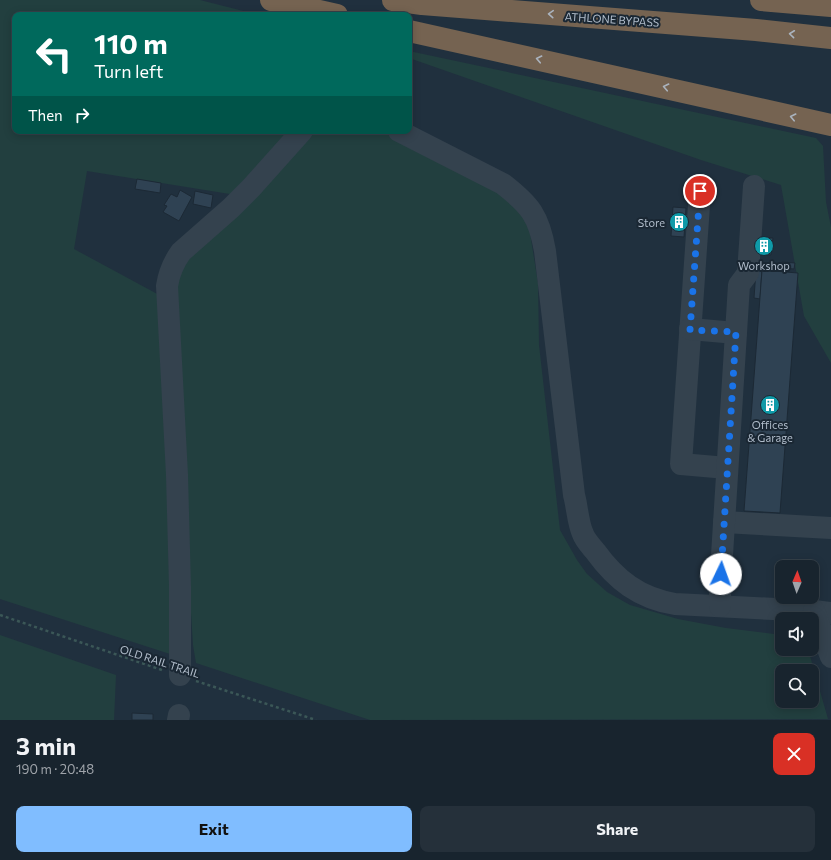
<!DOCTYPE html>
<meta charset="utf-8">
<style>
:root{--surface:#18242e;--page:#25303a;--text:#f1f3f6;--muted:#9fa4aa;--line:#36414a;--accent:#80bdff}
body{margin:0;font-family:Commissioner,sans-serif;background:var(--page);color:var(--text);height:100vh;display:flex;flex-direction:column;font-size:15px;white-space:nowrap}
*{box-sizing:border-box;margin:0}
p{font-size:13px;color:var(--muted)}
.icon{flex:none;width:22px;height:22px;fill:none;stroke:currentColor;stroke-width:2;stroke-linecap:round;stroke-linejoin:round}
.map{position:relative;height:720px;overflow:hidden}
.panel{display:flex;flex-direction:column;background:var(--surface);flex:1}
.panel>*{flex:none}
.banner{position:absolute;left:12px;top:12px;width:400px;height:122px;border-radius:8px;box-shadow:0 2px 10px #0003,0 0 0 1px var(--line);background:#00695c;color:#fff;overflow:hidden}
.needle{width:26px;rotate:2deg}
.tools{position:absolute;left:775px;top:560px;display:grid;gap:8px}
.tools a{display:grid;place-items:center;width:44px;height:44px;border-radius:8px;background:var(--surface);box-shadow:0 2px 10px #0003,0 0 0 1px var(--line);font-size:20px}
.pin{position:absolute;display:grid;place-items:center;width:34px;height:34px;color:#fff;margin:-17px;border:2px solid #fff;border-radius:50%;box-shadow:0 1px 4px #0007}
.me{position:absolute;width:44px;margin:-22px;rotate:3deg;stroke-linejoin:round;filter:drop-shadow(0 0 3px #0008)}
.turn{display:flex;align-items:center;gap:14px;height:84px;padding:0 16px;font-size:18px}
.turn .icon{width:52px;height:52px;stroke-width:2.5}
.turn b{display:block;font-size:28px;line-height:34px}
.then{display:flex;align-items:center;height:38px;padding:0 16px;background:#0003;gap:8px;font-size:15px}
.round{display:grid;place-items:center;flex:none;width:42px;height:42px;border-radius:8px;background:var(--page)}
.head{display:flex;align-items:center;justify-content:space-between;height:68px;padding:0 16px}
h1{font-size:24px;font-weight:700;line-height:30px}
.cta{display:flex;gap:8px;margin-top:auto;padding:8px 16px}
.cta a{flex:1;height:46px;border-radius:8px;background:var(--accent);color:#111;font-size:16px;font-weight:700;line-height:46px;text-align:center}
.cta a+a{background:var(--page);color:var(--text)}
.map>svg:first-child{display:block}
.green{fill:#223f3f;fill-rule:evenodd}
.building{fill:#2f4253;stroke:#1c2935}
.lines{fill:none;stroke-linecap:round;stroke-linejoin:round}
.path{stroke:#3b5757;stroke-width:2.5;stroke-dasharray:3 3;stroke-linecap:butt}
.minor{stroke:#34424e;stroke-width:22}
.highway{stroke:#756351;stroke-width:22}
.oneway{stroke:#aab3be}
.route{stroke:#1a73e8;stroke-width:7;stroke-dasharray:0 12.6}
.labels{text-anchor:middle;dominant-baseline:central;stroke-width:4;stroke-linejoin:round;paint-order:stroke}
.street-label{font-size:11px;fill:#b0bcca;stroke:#1a2733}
.poi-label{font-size:11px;fill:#b0bcca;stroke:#1a2733}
</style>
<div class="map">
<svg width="831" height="720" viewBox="0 0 831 720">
<rect width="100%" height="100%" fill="#20303e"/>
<g class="green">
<polygon points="0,0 200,0 259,15 15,15 15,131 292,131 236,195 87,171 74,249 161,296 167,407 170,654 0,599"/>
<polygon points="409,51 816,138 823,146 826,202 831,227 831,363 804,316 781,185 701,160 409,58"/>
<path d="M311 131H381L500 191 524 218 530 233 538 283 539 345 560 530 577 560 587 574 607 592 630 605 637 607 678 619 726 628 782 635V649H808L828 719 370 720 196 663 193 645 189 580 175 288 185 263ZM782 671H812V701H782Z"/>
<polygon points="0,635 116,675 114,720 0,720"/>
</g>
<g class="building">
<polygon points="137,179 161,183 160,193 135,189"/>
<polygon points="180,190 192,197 179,221 163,212 167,206 164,205 171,194 177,197"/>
<polygon points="195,191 213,195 211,208 193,204"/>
<polygon points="673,207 686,208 684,237 671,236"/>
<polygon points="756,237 773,238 771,255 755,254"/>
<polygon points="782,262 795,263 794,269 782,268"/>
<polygon points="756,270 762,270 760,299 754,298"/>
<polygon points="762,270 798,273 780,513 744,511"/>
<polygon points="132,713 153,714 153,720 132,720"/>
</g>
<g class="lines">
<g class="path">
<polyline points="0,615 162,670"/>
<polyline points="196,681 316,720"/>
</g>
<g class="minor">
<path d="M399 131 503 184C530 205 539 216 545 251L574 495C577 505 578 524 583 534 585 540 591 546 595 551 616 580 639 598 675 604L814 611 831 613"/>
<polyline points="700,191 681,464 727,468"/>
<polyline points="690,329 736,333"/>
<polyline points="724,522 831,528"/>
<polyline points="720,606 720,587 739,285 748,273 754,186"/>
<polyline points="814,611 831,657"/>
<path d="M180 675V587L177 475 167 286C169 273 173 263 181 252L231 208 251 188 302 131"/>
<polyline points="178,720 179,715"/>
</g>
<g class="highway">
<polyline points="271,0 337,15"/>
<polyline points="393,0 422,4 756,30 831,38"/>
<polyline points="761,0 831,6"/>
<polyline points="409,31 831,125"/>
</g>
</g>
<defs><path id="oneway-chevron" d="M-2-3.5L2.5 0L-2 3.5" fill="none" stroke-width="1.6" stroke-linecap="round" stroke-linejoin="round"/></defs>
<g class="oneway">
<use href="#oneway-chevron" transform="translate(551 14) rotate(-176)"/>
<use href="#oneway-chevron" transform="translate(792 34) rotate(-174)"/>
<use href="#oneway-chevron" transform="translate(539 59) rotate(-168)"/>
<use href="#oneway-chevron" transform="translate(666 87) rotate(-168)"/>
<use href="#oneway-chevron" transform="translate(793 117) rotate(-167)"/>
</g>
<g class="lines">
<polyline class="route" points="700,191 690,330 736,332 721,574"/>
</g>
<defs>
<symbol id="building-disc" viewBox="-11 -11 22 22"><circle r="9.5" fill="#0f9aa8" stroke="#1a2733"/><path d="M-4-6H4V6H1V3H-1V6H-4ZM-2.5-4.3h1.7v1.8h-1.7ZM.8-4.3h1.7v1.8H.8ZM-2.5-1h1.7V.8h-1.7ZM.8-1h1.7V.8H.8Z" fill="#fff"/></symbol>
</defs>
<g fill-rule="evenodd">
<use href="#building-disc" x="668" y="211" width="22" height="22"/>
<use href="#building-disc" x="753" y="235" width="22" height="22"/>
<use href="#building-disc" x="759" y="394" width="22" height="22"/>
</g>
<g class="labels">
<g class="street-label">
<text transform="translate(612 19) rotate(4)">ATHLONE BYPASS</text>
<text transform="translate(160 661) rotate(18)">OLD RAIL TRAIL</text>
</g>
<g class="poi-label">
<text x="665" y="222" text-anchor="end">Store</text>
<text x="764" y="265">Workshop</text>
<text x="770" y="424">Offices<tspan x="770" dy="13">&amp; Garage</tspan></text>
</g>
</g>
</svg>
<div class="tools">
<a><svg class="needle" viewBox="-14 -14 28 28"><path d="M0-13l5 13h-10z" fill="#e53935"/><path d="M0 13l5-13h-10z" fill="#9fa4aa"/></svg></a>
<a><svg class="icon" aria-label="sound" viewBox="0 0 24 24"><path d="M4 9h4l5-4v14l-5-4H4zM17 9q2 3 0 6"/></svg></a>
<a><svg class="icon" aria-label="search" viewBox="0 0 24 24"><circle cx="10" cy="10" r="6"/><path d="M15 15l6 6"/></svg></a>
</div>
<div class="pin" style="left:700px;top:191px;background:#d93025"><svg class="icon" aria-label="arrive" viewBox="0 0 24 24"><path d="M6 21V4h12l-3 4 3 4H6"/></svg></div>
<svg class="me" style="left:721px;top:574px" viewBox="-20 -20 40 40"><circle r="19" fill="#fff"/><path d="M0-13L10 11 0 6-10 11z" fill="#1a73e8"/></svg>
<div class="banner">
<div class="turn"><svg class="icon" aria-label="left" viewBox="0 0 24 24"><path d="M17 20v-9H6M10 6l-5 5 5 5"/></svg><div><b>110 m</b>Turn left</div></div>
<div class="then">Then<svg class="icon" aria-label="right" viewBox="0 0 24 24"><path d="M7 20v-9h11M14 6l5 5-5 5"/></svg></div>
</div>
</div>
<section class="panel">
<div class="head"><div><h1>3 min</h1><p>190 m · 20:48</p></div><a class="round" style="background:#d93025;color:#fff"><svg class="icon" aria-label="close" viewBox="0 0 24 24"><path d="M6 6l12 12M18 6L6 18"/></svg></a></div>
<div class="cta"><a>Exit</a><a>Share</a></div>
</section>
